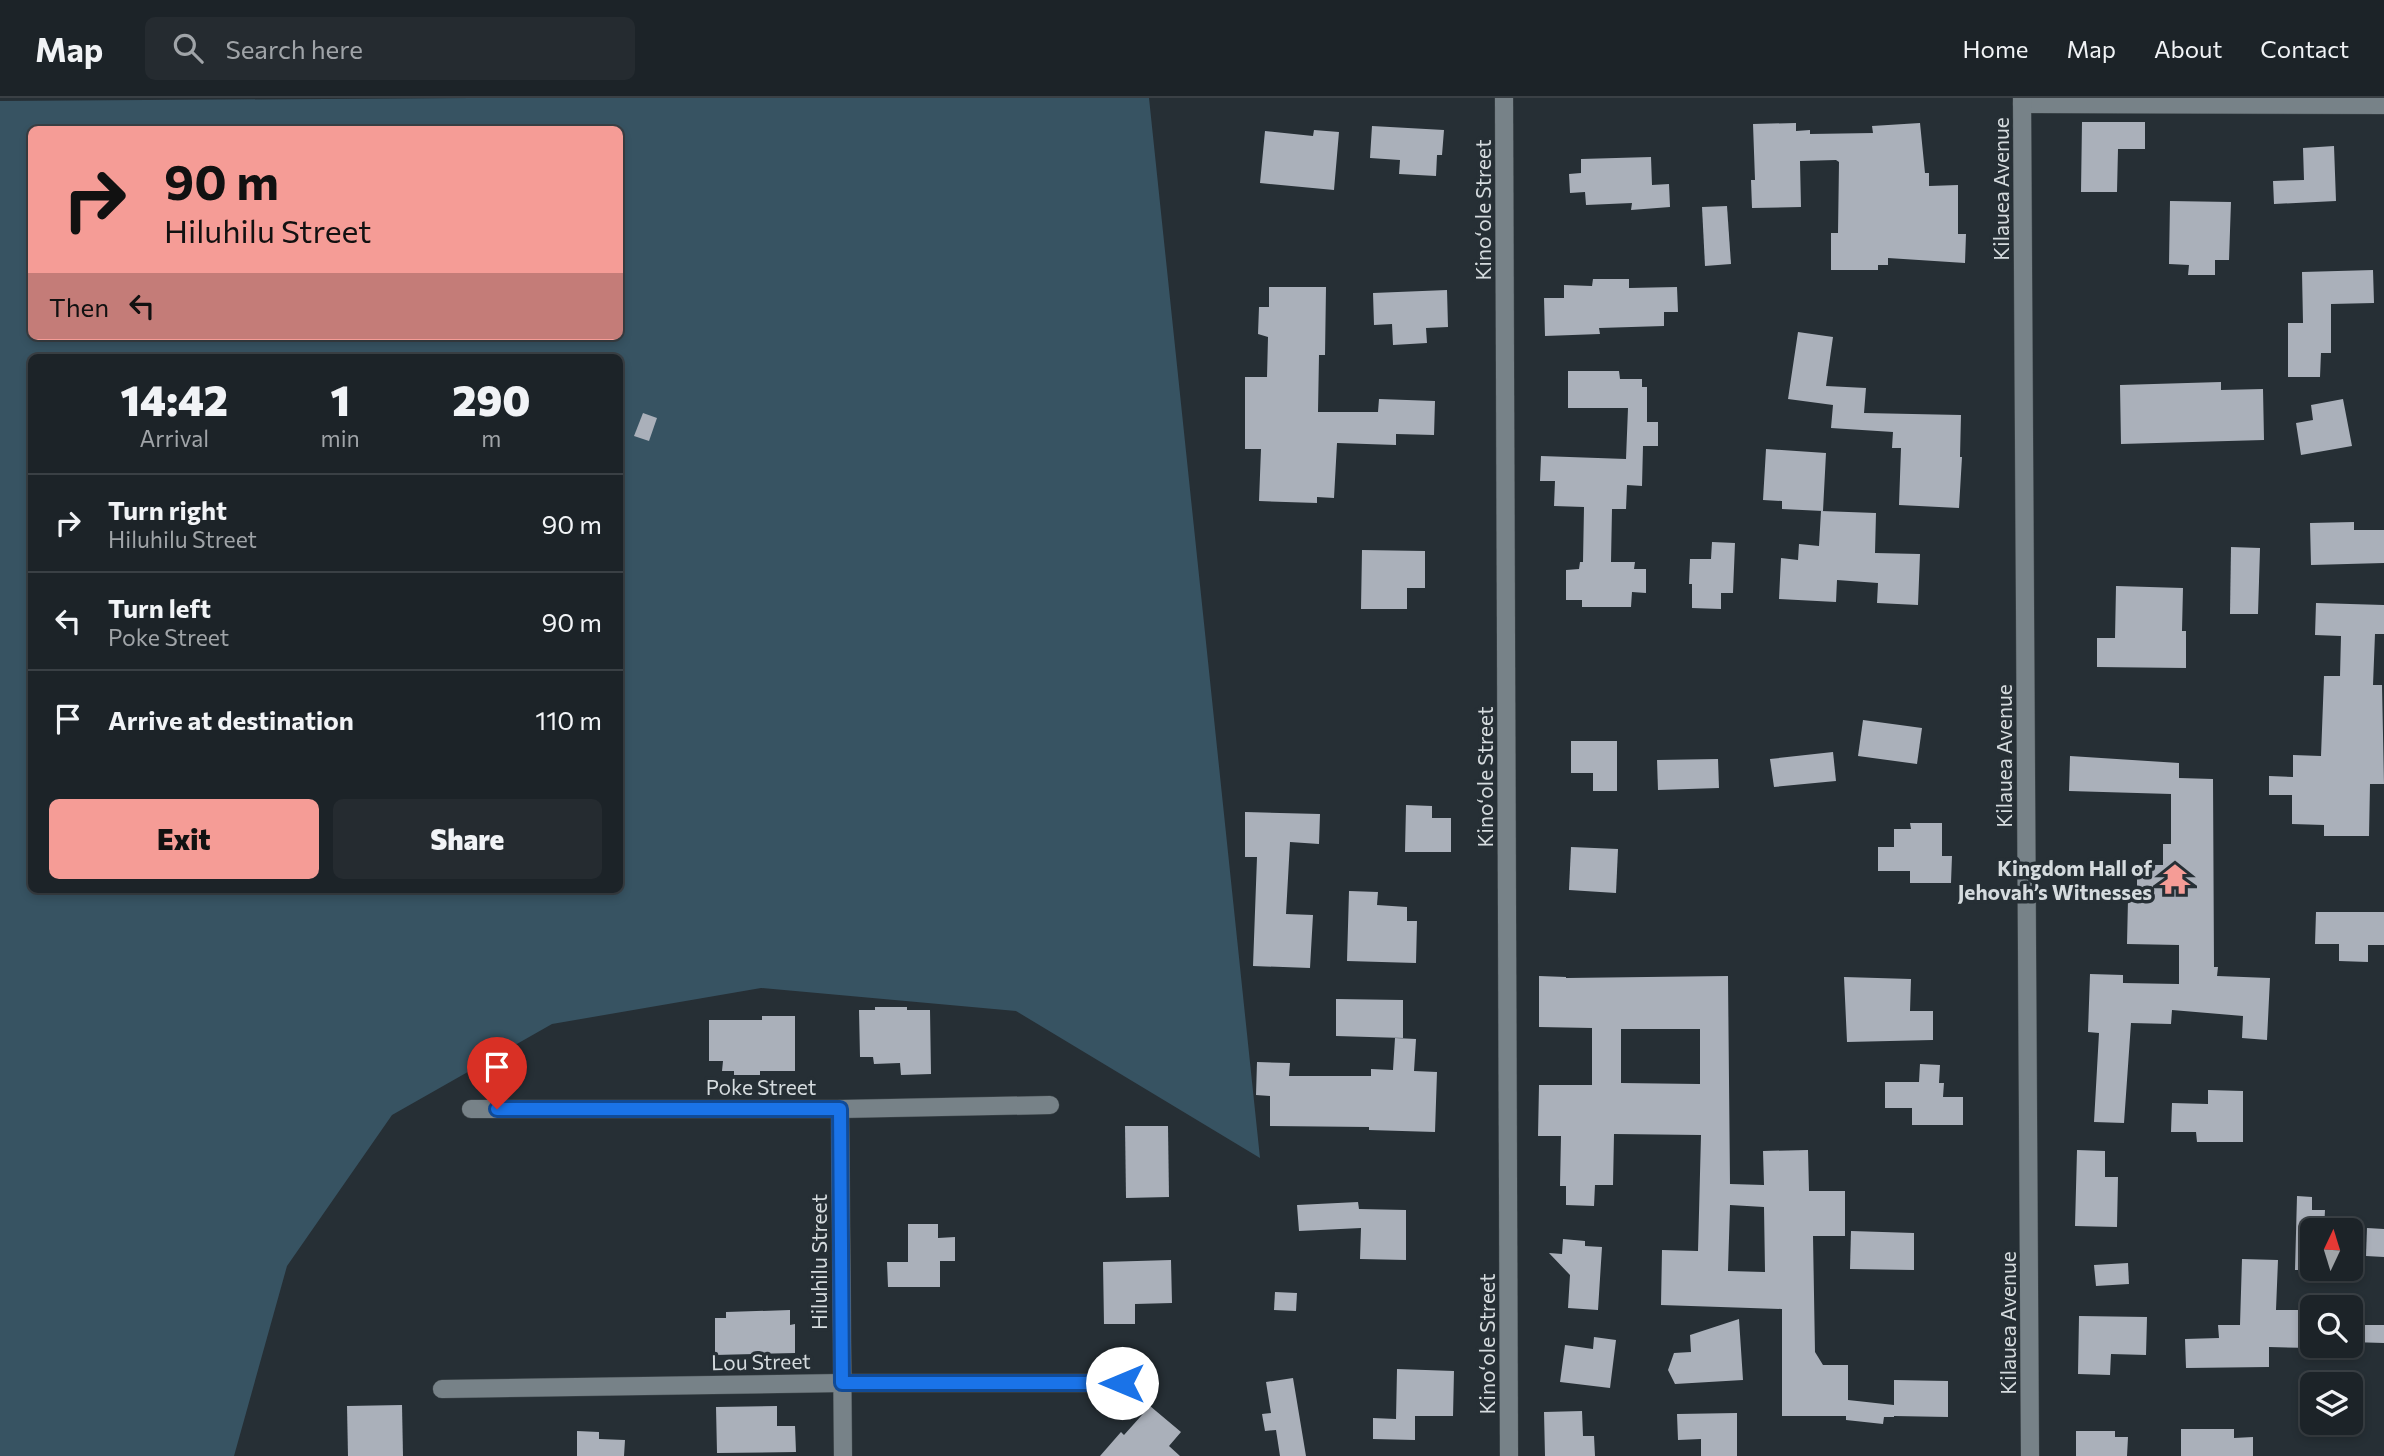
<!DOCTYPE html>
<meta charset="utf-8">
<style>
:root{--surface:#1c2328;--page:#252b30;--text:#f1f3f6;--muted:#a0a4a8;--line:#3a4045;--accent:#f59c96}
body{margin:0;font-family:Commissioner,sans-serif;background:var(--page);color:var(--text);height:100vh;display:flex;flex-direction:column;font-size:26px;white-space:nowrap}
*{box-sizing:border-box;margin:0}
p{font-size:23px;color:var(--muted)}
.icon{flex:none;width:38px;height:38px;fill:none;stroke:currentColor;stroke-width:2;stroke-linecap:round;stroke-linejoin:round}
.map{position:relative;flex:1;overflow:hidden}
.panel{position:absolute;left:28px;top:256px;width:595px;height:539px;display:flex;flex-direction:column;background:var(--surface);border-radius:10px;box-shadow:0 4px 10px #0003,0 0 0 2px var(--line)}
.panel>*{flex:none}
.banner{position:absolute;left:28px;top:28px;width:595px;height:214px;border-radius:10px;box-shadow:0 4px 10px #0003,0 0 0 2px var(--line);background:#f59c96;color:#111;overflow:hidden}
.needle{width:46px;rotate:4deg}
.tools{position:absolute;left:2300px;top:1120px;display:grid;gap:14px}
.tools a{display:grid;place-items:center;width:63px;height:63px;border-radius:10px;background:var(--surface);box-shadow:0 4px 10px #0003,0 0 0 2px var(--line);font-size:35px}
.pin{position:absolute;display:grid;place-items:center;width:60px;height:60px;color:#fff;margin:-72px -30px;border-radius:50% 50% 50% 0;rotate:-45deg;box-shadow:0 0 7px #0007}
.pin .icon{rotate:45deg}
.me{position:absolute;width:77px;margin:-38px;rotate:270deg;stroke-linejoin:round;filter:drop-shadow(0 0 5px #0008)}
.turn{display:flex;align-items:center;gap:24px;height:147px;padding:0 21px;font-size:32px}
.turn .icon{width:91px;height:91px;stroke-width:2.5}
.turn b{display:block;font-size:49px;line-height:60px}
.then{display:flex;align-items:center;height:66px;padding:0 21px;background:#0003;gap:14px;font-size:26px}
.eta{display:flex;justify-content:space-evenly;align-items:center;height:119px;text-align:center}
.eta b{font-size:42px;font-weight:800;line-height:49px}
.button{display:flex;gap:14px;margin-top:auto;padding:14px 21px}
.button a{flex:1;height:80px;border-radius:10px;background:var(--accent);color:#111;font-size:28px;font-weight:800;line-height:80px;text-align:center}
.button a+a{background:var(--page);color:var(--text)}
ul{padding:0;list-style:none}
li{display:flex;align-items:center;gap:21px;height:98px;padding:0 21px;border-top:2px solid var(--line)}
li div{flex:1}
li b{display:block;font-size:26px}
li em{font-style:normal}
header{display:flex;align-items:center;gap:42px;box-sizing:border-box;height:98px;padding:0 35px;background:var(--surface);border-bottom:2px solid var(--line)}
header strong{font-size:33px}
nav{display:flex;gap:38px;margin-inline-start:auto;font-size:24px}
.search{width:490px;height:63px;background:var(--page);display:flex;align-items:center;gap:18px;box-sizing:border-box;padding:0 24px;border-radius:10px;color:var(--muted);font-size:26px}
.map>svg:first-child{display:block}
.green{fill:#375362;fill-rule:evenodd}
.building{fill:#aab0ba;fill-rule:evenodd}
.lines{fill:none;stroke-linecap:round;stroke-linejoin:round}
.minor-casing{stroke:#424a4e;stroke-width:19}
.tertiary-casing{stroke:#424a4e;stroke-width:19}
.minor{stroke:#778288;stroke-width:18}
.tertiary{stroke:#778288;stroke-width:18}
.route-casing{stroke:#114b97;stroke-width:18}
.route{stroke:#1a73e8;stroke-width:12}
.labels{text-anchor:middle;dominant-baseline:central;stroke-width:7;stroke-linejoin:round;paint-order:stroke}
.street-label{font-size:21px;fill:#d5dbde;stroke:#262f35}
.poi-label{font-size:21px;font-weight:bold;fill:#d5dbde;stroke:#262f35;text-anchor:end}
</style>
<header>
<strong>Map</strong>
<div class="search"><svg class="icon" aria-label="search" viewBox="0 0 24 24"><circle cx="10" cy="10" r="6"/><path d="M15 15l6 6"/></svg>Search here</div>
<nav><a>Home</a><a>Map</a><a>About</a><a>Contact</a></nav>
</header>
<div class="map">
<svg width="2384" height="1358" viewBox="0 0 2384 1358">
<rect width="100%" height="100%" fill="#262f35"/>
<path class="green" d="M471 0H1149L1260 1060 1016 913 761 890 552 926 392 1017 287 1168 234 1358H0V3ZM32 32H620V238H32ZM32 259H620V791H32Z"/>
<g class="building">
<polygon points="2082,24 2145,24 2145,51 2118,51 2117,94 2081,94"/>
<polygon points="1796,25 1796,33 1810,32 1810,36 1873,35 1872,28 1920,25 1925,75 1929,75 1929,88 1958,87 1958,136 1966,136 1965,165 1888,160 1888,167 1878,167 1878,172 1831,172 1831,135 1838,135 1839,64 1836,62 1800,63 1801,109 1752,110 1751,82 1755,82 1753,26"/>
<polygon points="1372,28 1444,32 1442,57 1437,57 1436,78 1399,76 1400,62 1370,60"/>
<polygon points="1314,32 1339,34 1334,92 1260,85 1265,33 1313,38"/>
<polygon points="2334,48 2336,103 2274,106 2273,83 2304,82 2303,50"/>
<polygon points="1651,59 1652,87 1669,86 1670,109 1631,112 1632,105 1586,107 1585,94 1570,95 1569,76 1581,75 1581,61"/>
<polygon points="2170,103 2231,104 2229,162 2215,162 2215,177 2188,177 2189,167 2169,166"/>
<polygon points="1727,108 1731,166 1705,168 1702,109"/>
<polygon points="2373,172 2374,205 2331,206 2331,255 2321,255 2320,279 2288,279 2288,225 2303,225 2302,174"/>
<polygon points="1593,181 1629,181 1629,190 1677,189 1678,214 1664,214 1664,228 1599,230 1600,236 1545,238 1544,200 1564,200 1564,187 1592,188"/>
<polygon points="1269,189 1326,189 1325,257 1319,257 1318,314 1378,314 1379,301 1435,303 1434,337 1396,336 1396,347 1337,345 1334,400 1317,399 1317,405 1259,403 1261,351 1245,351 1245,279 1267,279 1268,239 1258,236 1259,209 1269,209"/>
<polygon points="1447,192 1448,229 1426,230 1427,245 1393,247 1392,226 1374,227 1373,195"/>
<polygon points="1798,234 1833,239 1826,288 1866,290 1864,315 1961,317 1960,359 1962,359 1959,410 1899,407 1901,350 1892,350 1893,334 1831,330 1833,307 1788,301"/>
<polygon points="1568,273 1619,273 1620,281 1642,281 1642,289 1647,289 1647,324 1658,324 1658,348 1643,348 1642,388 1627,387 1626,411 1612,411 1611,464 1635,464 1634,471 1646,471 1646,495 1632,494 1631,509 1582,509 1582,502 1566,502 1566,472 1579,471 1580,464 1583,464 1584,409 1554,408 1555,383 1540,383 1541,358 1626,361 1628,310 1568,310"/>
<polygon points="2221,284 2221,292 2263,291 2264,342 2121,346 2120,287"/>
<polygon points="2343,301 2352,348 2301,357 2296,325 2313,322 2311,307"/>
<polygon points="643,315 657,320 649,343 634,338"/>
<polygon points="1766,351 1826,355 1823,413 1782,411 1782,403 1763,402"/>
<polygon points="1821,413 1876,415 1875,455 1920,456 1918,507 1877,505 1878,485 1837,482 1836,504 1779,501 1781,460 1798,462 1799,446 1819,448"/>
<polygon points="2354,424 2354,432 2384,432 2384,465 2311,467 2310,425"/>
<polygon points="1712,444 1735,445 1733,495 1721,495 1721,511 1692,510 1692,486 1689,486 1690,461 1711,461"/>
<polygon points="2231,449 2260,450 2258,516 2230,516"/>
<polygon points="1362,452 1425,453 1425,490 1407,490 1407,511 1361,511"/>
<polygon points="2116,488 2183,490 2182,533 2186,533 2186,570 2097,569 2097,540 2115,540"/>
<polygon points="2316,505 2384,507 2384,536 2375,536 2373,587 2382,587 2384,686 2370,686 2369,738 2324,738 2324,727 2292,726 2292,697 2269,697 2269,678 2293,679 2293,657 2321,658 2324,578 2340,578 2341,538 2315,537"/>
<polygon points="1863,622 1922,630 1917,666 1858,658"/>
<polygon points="1571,643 1617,643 1617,693 1593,693 1593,675 1571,675"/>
<polygon points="1833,654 1836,683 1774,689 1770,661"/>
<polygon points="2070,658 2179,665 2179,680 2213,681 2214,869 2218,869 2217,878 2270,880 2267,942 2242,940 2243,918 2172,912 2171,926 2131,925 2124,1025 2094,1024 2099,935 2088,934 2090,876 2123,877 2123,885 2179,886 2179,847 2127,846 2128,801 2137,801 2137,767 2163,767 2163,746 2171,746 2171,696 2069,693"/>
<polygon points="1718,661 1719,690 1658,692 1657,662"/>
<polygon points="1406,707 1432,708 1432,720 1451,720 1451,754 1405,754"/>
<polygon points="1245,714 1320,716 1319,746 1290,744 1286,816 1313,817 1310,870 1253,868 1257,759 1245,759"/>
<polygon points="1910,725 1942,725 1942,758 1952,758 1951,785 1910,785 1910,773 1878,773 1878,749 1894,749 1894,731 1911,731"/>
<polygon points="1571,749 1618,751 1616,795 1569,792"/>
<polygon points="1349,793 1378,794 1377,807 1407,809 1407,823 1417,823 1416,865 1347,863"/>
<polygon points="2316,814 2384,814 2384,847 2368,847 2368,864 2339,863 2339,846 2315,846"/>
<path d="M1539 878 1566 879V880L1728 878 1730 1086 1764 1087 1763 1053 1808 1052 1809 1093H1845V1138H1813L1815 1254 1823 1267H1848V1302L1894 1307V1282L1948 1283V1319L1894 1318V1315V1319H1884L1883 1326 1846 1322V1318H1782V1211L1661 1207 1662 1152 1698 1153 1701 1037 1614 1036 1613 1087H1595L1594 1108 1566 1107V1088H1560L1561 1038H1538L1539 987H1592V930L1539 929ZM1621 931H1700V986L1621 985ZM1730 1107 1764 1109 1765 1174 1728 1173Z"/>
<polygon points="1844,879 1911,881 1910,913 1933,913 1933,942 1847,944"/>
<polygon points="1336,901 1403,902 1403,940 1336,938"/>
<polygon points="875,909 907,909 907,912 930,912 931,976 901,977 900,965 874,966 873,959 860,959 859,912 875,912"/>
<polygon points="762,918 795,918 795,973 760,973 760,977 734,977 734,973 722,973 723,963 709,963 709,922 762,922"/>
<polygon points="1395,940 1416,941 1414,973 1437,974 1435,1034 1369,1032 1369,1029 1270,1028 1270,998 1256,997 1257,964 1290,965 1289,978 1371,978 1371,971 1393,972"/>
<polygon points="1920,966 1940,967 1939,985 1944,985 1943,999 1963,999 1963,1027 1912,1027 1912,1010 1885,1010 1885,984 1919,984"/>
<polygon points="2208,992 2243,993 2243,1044 2197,1044 2196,1034 2171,1034 2172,1005 2208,1006"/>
<polygon points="1125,1028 1168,1028 1169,1099 1126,1100"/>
<polygon points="2077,1052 2105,1053 2105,1079 2118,1079 2117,1129 2075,1128"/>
<polygon points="2297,1098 2312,1099 2312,1112 2325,1112 2324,1132 2312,1132 2312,1172 2295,1172"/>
<polygon points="1358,1104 1359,1111 1406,1112 1406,1162 1360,1161 1361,1130 1299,1133 1297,1107"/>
<polygon points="908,1126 938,1126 938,1140 955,1139 955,1163 940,1163 940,1189 888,1189 887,1164 908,1164"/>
<polygon points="2367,1130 2384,1131 2384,1159 2366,1158"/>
<polygon points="1851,1133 1914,1135 1914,1172 1850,1171"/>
<polygon points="1563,1141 1585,1143 1585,1148 1602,1149 1598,1212 1568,1210 1570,1177 1549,1155 1562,1156"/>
<polygon points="2242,1161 2278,1162 2276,1212 2312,1212 2312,1250 2269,1249 2269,1269 2186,1270 2185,1241 2219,1240 2218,1227 2240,1227"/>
<polygon points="1171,1162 1172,1205 1135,1206 1135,1226 1104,1226 1103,1164"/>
<polygon points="2128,1165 2129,1186 2096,1188 2094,1167"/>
<polygon points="1275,1194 1297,1195 1296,1213 1274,1212"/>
<polygon points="790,1212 790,1227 795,1226 795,1255 715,1257 715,1220 726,1220 726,1214"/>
<polygon points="2079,1218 2147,1219 2146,1257 2111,1256 2110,1277 2078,1276"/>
<polygon points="1739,1221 1743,1282 1675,1286 1668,1272 1674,1255 1691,1254 1690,1237"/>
<polygon points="2350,1227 2384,1227 2384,1245 2350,1244"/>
<polygon points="1594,1239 1616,1242 1610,1290 1560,1284 1565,1247 1593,1251"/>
<polygon points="1397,1271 1454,1273 1453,1318 1415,1318 1415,1342 1373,1341 1373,1320 1396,1321"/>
<polygon points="1293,1280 1306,1358 1280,1358 1276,1332 1265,1333 1262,1316 1271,1315 1266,1284"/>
<polygon points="402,1307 403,1358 348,1358 347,1308"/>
<polygon points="777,1308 777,1328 795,1328 796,1354 717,1355 716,1309"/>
<polygon points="1150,1308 1181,1334 1169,1348 1180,1358 1100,1358 1121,1334 1124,1337"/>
<polygon points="1582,1313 1583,1338 1594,1338 1595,1358 1545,1358 1544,1314"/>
<polygon points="1737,1315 1737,1358 1701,1358 1701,1341 1678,1342 1677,1316"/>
<polygon points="2181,1331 2234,1331 2234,1340 2253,1339 2253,1358 2181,1358"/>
<polygon points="577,1333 599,1334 599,1341 625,1342 624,1358 577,1358"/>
<polygon points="2076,1333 2115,1333 2115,1339 2128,1339 2127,1358 2076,1358"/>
</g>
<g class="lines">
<defs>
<g id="minor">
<polyline points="2022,6 2384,7"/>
<polyline points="471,1011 840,1011 1050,1007"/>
<polyline points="840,1011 843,1358"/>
<polyline points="442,1291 842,1285 1122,1285"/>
</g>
<g id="tertiary">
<polyline points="1504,0 1509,1358"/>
<polyline points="2022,0 2030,1358"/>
</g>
</defs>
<use href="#minor" class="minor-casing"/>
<use href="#tertiary" class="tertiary-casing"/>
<use href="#minor" class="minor"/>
<use href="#tertiary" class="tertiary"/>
</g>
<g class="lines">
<defs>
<polyline id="route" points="497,1011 840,1011 842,1285 1122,1285"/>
</defs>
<use href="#route" class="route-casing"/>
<use href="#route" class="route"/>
</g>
<defs>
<symbol id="temple-bare" viewBox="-9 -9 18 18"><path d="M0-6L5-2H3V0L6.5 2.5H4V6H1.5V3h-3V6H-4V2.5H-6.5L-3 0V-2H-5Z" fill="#f59c96" stroke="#262f35" stroke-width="2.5" paint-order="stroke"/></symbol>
</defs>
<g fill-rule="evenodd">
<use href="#temple-bare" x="2153" y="759" width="44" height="44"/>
</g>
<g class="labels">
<g class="street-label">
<text transform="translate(2000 91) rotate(-90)">Kilauea Avenue</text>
<text transform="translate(1482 112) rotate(-90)">Kinoʻole Street</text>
<text transform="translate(2003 658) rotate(-90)">Kilauea Avenue</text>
<text transform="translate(1484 679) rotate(-90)">Kinoʻole Street</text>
<text x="761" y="988">Poke Street</text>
<text transform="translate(818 1164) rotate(-90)">Hiluhilu Street</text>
<text transform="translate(2007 1225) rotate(-90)">Kilauea Avenue</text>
<text transform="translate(1486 1246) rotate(-90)">Kinoʻole Street</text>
<text transform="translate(761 1263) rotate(-1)">Lou Street</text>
</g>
<g class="poi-label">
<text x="2152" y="769">Kingdom Hall of<tspan x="2152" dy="24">Jehovah’s Witnesses</tspan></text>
</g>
</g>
</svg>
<div class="tools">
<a><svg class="needle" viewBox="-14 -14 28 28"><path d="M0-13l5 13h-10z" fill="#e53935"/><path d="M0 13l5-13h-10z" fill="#a0a4a8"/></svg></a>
<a><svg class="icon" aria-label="search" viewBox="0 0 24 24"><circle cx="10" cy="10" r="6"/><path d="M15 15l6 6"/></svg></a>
<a><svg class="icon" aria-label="layers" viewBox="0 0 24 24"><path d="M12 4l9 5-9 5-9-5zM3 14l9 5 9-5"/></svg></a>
</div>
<div class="pin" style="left:497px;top:1011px;background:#d93025"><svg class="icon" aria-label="arrive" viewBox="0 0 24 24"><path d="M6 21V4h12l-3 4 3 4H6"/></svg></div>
<svg class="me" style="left:1122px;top:1285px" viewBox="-20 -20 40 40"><circle r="19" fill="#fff"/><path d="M0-13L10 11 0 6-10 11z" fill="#1a73e8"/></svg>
<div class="banner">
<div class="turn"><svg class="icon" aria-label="right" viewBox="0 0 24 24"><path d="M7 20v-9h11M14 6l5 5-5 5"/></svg><div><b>90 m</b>Hiluhilu Street</div></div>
<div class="then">Then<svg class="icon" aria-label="left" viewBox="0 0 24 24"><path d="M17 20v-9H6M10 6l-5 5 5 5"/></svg></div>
</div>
<section class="panel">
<div class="eta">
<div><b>14:42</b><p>Arrival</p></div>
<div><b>1</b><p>min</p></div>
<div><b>290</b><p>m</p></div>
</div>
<ul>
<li><svg class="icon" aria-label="right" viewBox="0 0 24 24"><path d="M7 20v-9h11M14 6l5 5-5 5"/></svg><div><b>Turn right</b><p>Hiluhilu Street</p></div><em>90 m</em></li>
<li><svg class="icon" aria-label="left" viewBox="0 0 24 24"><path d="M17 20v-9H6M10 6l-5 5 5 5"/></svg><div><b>Turn left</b><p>Poke Street</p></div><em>90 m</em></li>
<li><svg class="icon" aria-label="arrive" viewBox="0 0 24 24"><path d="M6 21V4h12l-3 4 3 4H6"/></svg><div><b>Arrive at destination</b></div><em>110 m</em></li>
</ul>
<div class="button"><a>Exit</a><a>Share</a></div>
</section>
</div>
